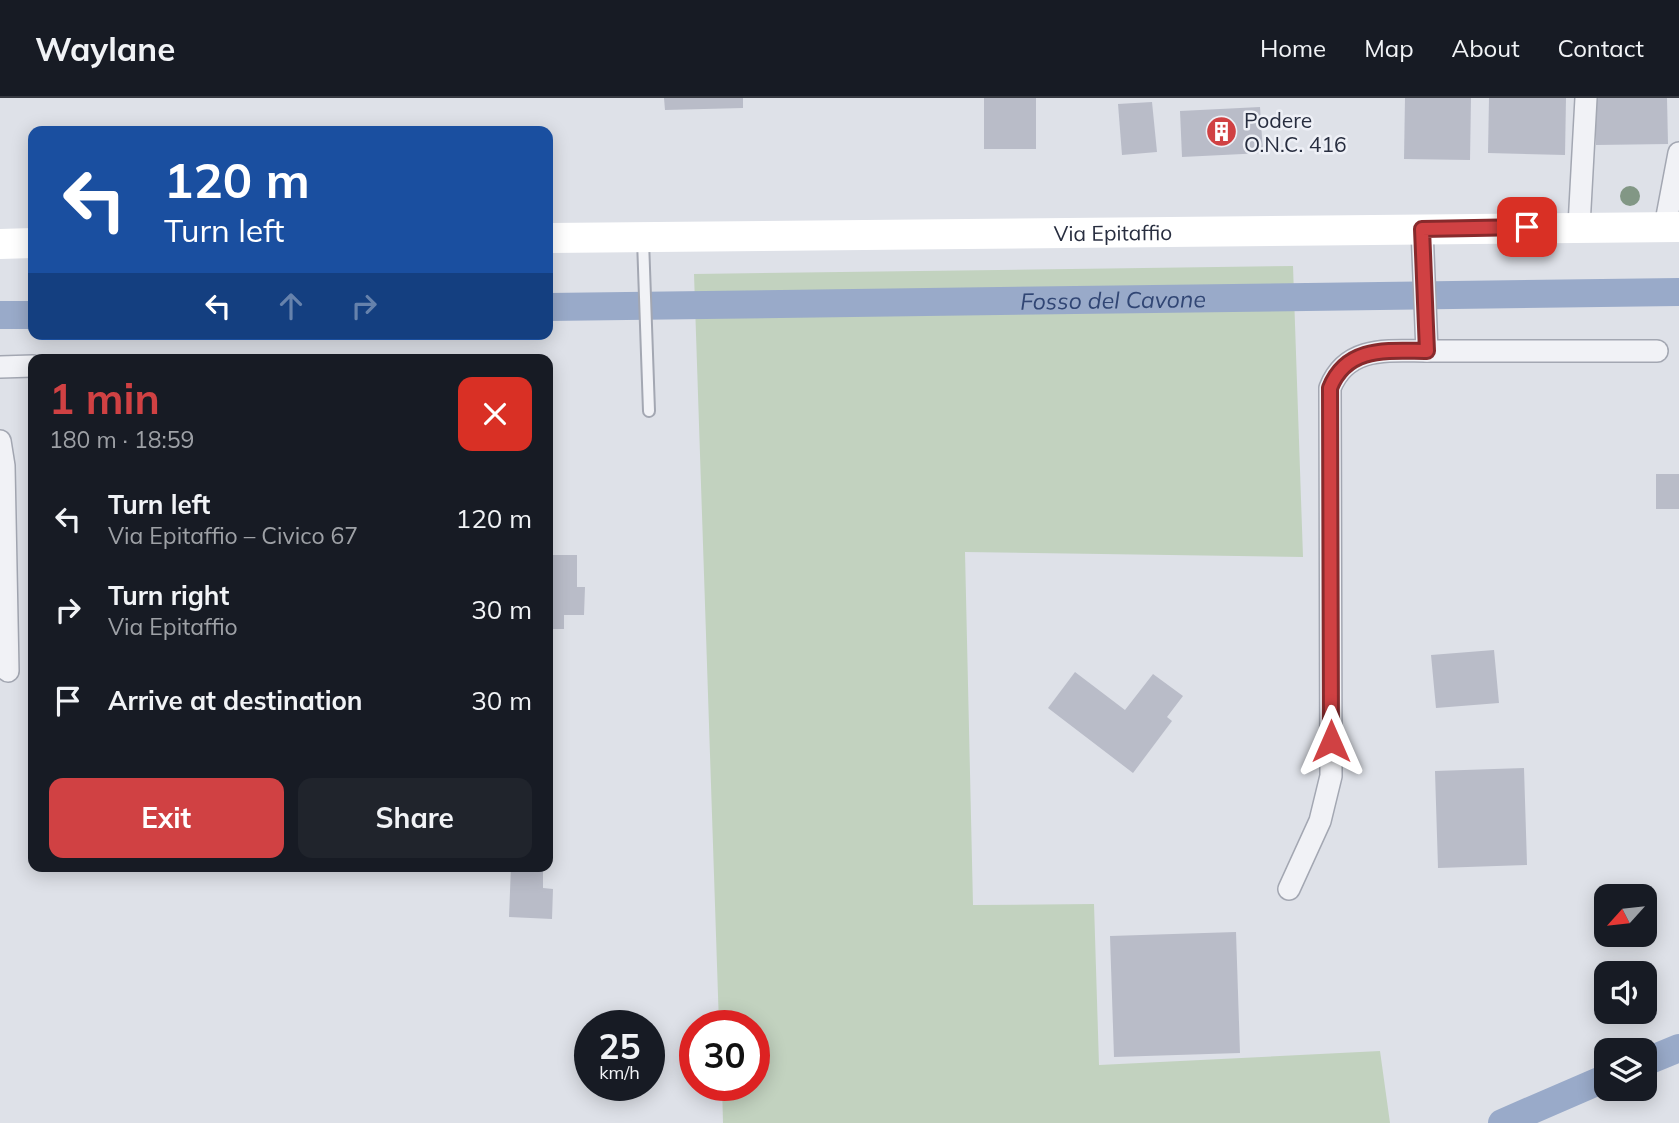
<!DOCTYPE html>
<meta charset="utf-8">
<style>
:root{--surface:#171b24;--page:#20242c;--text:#f1f3f6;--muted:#9ea1a6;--line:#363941;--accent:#d04143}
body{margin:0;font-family:Mulish,sans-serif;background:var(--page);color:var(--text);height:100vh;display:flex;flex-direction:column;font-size:26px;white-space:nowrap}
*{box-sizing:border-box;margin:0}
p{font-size:23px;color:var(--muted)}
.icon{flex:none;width:38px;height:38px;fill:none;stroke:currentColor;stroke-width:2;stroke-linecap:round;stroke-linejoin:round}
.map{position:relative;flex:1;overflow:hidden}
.drawer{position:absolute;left:28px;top:256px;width:525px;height:518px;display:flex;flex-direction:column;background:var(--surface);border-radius:14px;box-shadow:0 4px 18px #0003}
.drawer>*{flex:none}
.guide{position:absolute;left:28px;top:28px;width:525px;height:214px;border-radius:14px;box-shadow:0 4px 18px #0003;background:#1a4fa0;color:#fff;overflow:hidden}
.needle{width:46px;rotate:243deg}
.tools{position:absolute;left:1594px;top:786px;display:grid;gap:14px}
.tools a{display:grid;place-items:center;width:63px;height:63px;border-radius:14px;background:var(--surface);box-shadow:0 4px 18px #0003;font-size:35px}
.speed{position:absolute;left:574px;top:912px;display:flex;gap:14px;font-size:35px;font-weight:700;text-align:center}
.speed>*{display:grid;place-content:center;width:91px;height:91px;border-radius:50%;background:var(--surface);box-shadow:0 4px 18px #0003;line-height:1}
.speed small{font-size:18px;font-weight:400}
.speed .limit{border:10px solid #d22;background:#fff;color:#111}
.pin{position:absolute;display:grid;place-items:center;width:60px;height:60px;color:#fff;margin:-30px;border-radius:14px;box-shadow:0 4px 10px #0006}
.me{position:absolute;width:77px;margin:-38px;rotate:0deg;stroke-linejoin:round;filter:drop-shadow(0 0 5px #0008)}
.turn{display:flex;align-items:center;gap:24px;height:147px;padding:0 21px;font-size:32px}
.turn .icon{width:91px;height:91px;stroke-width:2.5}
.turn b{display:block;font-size:49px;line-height:60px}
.lanes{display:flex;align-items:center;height:66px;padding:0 21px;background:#0003;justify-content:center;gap:35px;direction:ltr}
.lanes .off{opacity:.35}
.round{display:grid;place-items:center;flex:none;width:74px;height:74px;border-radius:14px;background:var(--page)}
.head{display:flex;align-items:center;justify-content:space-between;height:119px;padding:0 21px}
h1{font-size:42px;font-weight:700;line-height:52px;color:var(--accent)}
.primary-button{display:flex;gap:14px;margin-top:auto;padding:14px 21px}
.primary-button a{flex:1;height:80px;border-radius:14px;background:var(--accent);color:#fff;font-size:28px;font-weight:700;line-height:80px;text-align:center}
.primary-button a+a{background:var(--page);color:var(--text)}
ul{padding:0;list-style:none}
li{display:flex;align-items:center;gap:21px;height:91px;padding:0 21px}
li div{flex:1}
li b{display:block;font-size:26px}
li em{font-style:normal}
header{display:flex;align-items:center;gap:42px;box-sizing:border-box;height:98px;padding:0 35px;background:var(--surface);border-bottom:2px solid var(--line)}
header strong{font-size:33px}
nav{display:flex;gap:38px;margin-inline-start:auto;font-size:24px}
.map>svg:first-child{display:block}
.green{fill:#c2d2bf}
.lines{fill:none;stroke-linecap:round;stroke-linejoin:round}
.canal{stroke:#99aac9;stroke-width:28}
.building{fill:#b9bcc8}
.lane-casing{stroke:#a3a7b2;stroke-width:14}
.street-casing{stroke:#a3a7b2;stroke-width:24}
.lane{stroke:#f1f2f6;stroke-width:10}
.street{stroke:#f1f2f6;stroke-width:21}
.secondary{stroke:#fff;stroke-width:30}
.tree{fill:#829785}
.route-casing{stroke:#872a2c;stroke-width:18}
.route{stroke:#d04143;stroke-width:12}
.labels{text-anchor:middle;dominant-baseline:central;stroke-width:5;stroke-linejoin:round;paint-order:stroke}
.poi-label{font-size:21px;fill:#272d3f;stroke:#eef0f6;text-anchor:start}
.street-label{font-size:21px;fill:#272d3f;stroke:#eef0f6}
.water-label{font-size:23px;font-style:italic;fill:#314674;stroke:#eef0f6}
</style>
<header>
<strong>Waylane</strong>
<nav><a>Home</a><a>Map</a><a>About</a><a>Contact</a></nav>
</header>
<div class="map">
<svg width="1679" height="1025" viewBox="0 0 1679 1025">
<rect width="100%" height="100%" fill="#dee1e8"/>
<polygon class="green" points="1293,168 1303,459 965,454 973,807 1094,806 1099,967 1380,953 1390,1025 723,1025 722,987 754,987 754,928 719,927 694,176"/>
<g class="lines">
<g class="canal">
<path id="s1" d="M548 209 1679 194"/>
<polyline points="0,217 33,217"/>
<polyline points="1645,964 1679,950"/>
<polyline points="1502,1025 1606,980"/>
</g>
</g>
<g class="building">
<polygon points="664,0 743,0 743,10 665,12"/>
<rect x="984" y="0" width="52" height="51"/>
<polygon points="1405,0 1471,0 1470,62 1404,61"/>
<polygon points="1489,0 1566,0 1565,57 1488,55"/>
<polygon points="1595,0 1667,0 1668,46 1596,47"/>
<polygon points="1152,4 1157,54 1122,57 1118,6"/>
<polygon points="1260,9 1263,55 1182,59 1180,13"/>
<rect x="1656" y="376" width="23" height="35"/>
<polygon points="548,457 577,457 577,489 585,489 584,517 564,517 564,531 548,531"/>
<polygon points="1494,552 1499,605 1436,610 1431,557"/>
<polygon points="1075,574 1125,612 1153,576 1183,598 1167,619 1172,623 1133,675 1048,610"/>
<polygon points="1524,670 1527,767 1438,770 1435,673"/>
<polygon points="511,768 543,768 543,790 553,791 552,821 509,819"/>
<polygon points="1236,834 1240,955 1114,959 1110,838"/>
</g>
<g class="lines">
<defs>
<polyline id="lane" points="643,142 649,313"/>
<g id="street">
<polyline points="1579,128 1586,0"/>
<polyline points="1665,129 1679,55"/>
<polyline points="1427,253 1657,253"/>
<polyline points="0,269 33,268"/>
<polyline points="0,343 4,368 8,573"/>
<path d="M1289 791 1320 723 1331 678 1330 290C1347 247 1389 253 1427 253L1422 131"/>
</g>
</defs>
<use href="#lane" class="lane-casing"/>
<use href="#street" class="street-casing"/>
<use href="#lane" class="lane"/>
<use href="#street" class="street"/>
<g class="secondary">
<path id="s2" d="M548 140 1679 129"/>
<polyline points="0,146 33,145"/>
</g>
</g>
<circle class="tree" cx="1630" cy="98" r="10"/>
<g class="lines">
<defs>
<path id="route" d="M1331 643 1330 290C1347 247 1389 253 1427 253L1422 131 1527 129"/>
</defs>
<use href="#route" class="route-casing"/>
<use href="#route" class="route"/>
</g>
<defs>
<symbol id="building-disc" viewBox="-11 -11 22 22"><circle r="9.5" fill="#d04143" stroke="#eef0f6"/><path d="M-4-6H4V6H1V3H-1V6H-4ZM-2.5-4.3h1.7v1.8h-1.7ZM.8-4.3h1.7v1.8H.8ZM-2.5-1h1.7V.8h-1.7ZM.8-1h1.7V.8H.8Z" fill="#fff"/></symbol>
</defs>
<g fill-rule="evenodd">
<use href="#building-disc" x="1204" y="16" width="35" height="35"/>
</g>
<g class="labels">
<g class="poi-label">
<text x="1244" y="22">Podere<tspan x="1244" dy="24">O.N.C. 416</tspan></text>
</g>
<g class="street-label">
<text stroke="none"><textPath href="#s2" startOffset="565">Via Epitaffio</textPath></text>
</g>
<g class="water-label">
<text stroke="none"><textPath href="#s1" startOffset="565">Fosso del Cavone</textPath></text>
</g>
</g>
</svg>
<div class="tools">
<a><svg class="needle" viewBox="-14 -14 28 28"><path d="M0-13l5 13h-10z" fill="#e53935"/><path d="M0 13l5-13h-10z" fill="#9ea1a6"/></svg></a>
<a><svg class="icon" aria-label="sound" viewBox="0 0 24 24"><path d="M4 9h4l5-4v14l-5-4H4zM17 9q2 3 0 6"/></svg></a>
<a><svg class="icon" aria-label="layers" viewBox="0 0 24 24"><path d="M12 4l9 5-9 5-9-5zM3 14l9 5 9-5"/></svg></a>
</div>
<div class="speed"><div>25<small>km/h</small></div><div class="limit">30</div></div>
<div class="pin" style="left:1527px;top:129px;background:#d93025"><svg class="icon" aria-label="arrive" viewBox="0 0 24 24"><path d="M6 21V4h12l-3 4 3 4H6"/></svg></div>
<svg class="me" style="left:1331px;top:643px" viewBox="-20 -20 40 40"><path d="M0-17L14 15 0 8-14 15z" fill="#d04143" stroke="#fff" stroke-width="4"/></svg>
<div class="guide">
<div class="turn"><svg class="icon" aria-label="left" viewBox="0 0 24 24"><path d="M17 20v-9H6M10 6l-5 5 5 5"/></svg><div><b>120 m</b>Turn left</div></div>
<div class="lanes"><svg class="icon" aria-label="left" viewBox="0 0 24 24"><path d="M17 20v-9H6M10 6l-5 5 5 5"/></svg><svg class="icon off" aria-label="ahead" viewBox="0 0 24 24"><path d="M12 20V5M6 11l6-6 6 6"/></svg><svg class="icon off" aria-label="right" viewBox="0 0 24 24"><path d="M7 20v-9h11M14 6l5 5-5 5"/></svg></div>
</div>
<section class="drawer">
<div class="head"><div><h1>1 min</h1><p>180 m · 18:59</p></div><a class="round" style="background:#d93025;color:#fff"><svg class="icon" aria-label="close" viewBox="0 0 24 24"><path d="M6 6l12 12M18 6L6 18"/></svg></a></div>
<ul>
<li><svg class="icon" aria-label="left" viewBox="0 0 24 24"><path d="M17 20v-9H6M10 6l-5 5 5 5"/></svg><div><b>Turn left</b><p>Via Epitaffio – Civico 67</p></div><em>120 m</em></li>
<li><svg class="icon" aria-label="right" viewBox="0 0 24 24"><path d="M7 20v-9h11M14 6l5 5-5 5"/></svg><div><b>Turn right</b><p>Via Epitaffio</p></div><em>30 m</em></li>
<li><svg class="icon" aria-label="arrive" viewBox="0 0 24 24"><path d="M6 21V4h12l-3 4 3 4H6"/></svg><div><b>Arrive at destination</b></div><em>30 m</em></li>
</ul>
<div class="primary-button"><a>Exit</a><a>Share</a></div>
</section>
</div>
